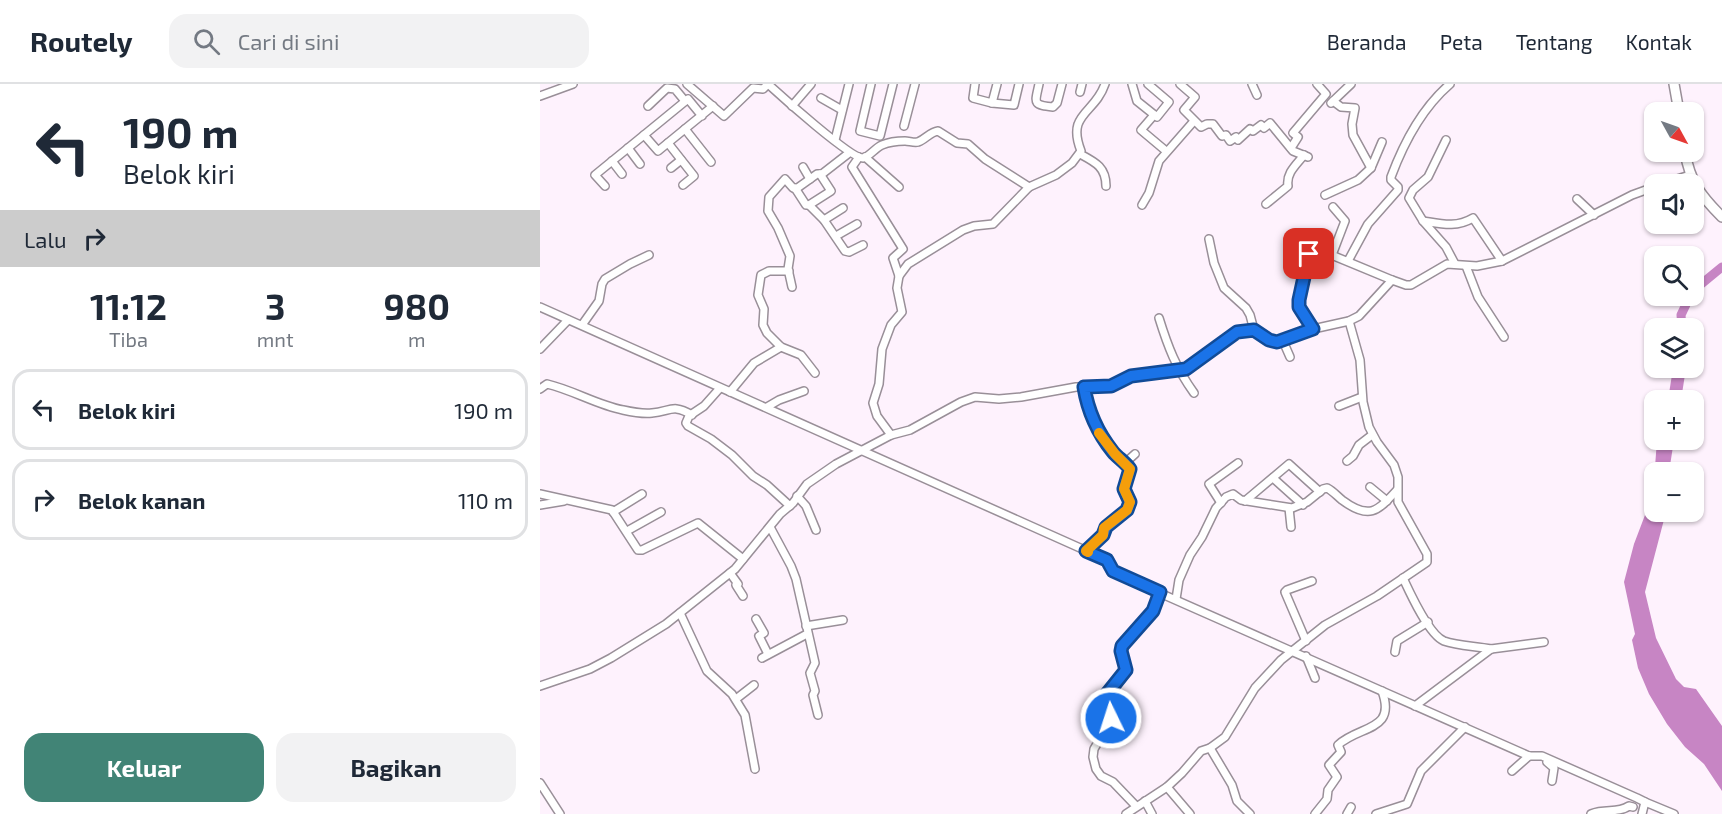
<!DOCTYPE html>
<html lang="id">
<meta charset="utf-8">
<style>
:root{--surface:#fff;--page:#f2f2f3;--text:#1f2937;--muted:#747a83;--line:#e0e1e3;--accent:#418476}
body{margin:0;font-family:"Exo 2",sans-serif;background:var(--page);color:var(--text);height:100vh;display:flex;flex-direction:column;font-size:22px;white-space:nowrap}
*{box-sizing:border-box;margin:0}
p{font-size:20px;color:var(--muted)}
.icon{flex:none;width:33px;height:33px;fill:none;stroke:currentColor;stroke-width:2;stroke-linecap:round;stroke-linejoin:round}
.map{position:relative;flex:1;overflow:hidden}
.drawer{display:flex;flex-direction:column;background:var(--surface);width:540px}
.drawer>*{flex:none}
.hud{background:#fff;color:var(--text);overflow:hidden}
.needle{width:39px;rotate:130deg}
.tools{position:absolute;left:1104px;top:18px;display:grid;gap:12px}
.tools a{display:grid;place-items:center;width:60px;height:60px;border-radius:12px;background:var(--surface);box-shadow:0 2px 4px #0004;font-size:30px}
.pin{position:absolute;display:grid;place-items:center;width:51px;height:51px;color:#fff;margin:-26px;border-radius:12px;box-shadow:0 3px 9px #0006}
.me{position:absolute;width:66px;margin:-33px;rotate:356deg;stroke-linejoin:round;filter:drop-shadow(0 0 4px #0008)}
.turn{display:flex;align-items:center;gap:21px;height:126px;padding:0 24px;font-size:27px}
.turn .icon{width:78px;height:78px;stroke-width:2.5}
.turn b{display:block;font-size:42px;line-height:51px}
.then{display:flex;align-items:center;height:57px;padding:0 24px;background:#0003;gap:12px;font-size:22px}
.eta{display:flex;justify-content:space-evenly;align-items:center;height:102px;text-align:center}
.eta b{font-size:36px;font-weight:700;line-height:42px}
.primary-button{display:flex;gap:12px;margin-top:auto;padding:12px 24px}
.primary-button a{flex:1;height:69px;border-radius:18px;background:var(--accent);color:#fff;font-size:24px;font-weight:700;line-height:69px;text-align:center}
.primary-button a+a{background:var(--page);color:var(--text)}
ul{padding:0;list-style:none}
li{display:flex;align-items:center;gap:18px;height:81px;margin:0 12px 9px;padding:0 12px;border:3px solid var(--line);border-radius:18px}
li div{flex:1}
li b{display:block;font-size:22px}
li em{font-style:normal}
header{display:flex;align-items:center;gap:36px;box-sizing:border-box;height:84px;padding:0 30px;background:var(--surface);border-bottom:2px solid var(--line)}
header strong{font-size:28px}
nav{display:flex;gap:33px;margin-inline-start:auto;font-size:21px}
.search{width:420px;height:54px;background:var(--page);display:flex;align-items:center;gap:15px;box-sizing:border-box;padding:0 21px;border-radius:18px;color:var(--muted);font-size:22px}
main{display:flex;flex:1;min-height:0}
.map>svg:first-child{display:block}
.water{fill:#c785c4}
.lines{fill:none;stroke-linecap:round;stroke-linejoin:round}
.river{stroke:#c785c4;stroke-width:9}
.minor-casing{stroke:#998f98;stroke-width:10}
.major-casing{stroke:#998f98;stroke-width:12}
.minor{stroke:#fff;stroke-width:7}
.major{stroke:#fff;stroke-width:9}
.route-casing{stroke:#114b97;stroke-width:15}
.route{stroke:#1a73e8;stroke-width:10}
.slow{stroke:#f59e0b;stroke-width:10}
</style>
<header>
<strong>Routely</strong>
<div class="search"><svg class="icon" aria-label="search" viewBox="0 0 24 24"><circle cx="10" cy="10" r="6"/><path d="M15 15l6 6"/></svg>Cari di sini</div>
<nav><a>Beranda</a><a>Peta</a><a>Tentang</a><a>Kontak</a></nav>
</header>
<main>
<section class="drawer">
<div class="hud">
<div class="turn"><svg class="icon" aria-label="left" viewBox="0 0 24 24"><path d="M17 20v-9H6M10 6l-5 5 5 5"/></svg><div><b>190 m</b>Belok kiri</div></div>
<div class="then">Lalu<svg class="icon" aria-label="right" viewBox="0 0 24 24"><path d="M7 20v-9h11M14 6l5 5-5 5"/></svg></div>
</div>
<div class="eta">
<div><b>11:12</b><p>Tiba</p></div>
<div><b>3</b><p>mnt</p></div>
<div><b>980</b><p>m</p></div>
</div>
<ul>
<li><svg class="icon" aria-label="left" viewBox="0 0 24 24"><path d="M17 20v-9H6M10 6l-5 5 5 5"/></svg><div><b>Belok kiri</b></div><em>190 m</em></li>
<li><svg class="icon" aria-label="right" viewBox="0 0 24 24"><path d="M7 20v-9h11M14 6l5 5-5 5"/></svg><div><b>Belok kanan</b></div><em>110 m</em></li>
</ul>
<div class="primary-button"><a>Keluar</a><a>Bagikan</a></div>
</section>
<div class="map">
<svg width="1182" height="730" viewBox="0 0 1182 730">
<rect width="100%" height="100%" fill="#fef2fd"/>
<g class="water">
<polygon points="1133,284 1146,284 1141,316 1128,316"/>
<polygon points="1117,356 1134,356 1129,388 1114,388 1114,428 1126,428 1105,508 1116,554 1136,595 1144,603 1156,605 1182,642 1182,707 1164,680 1145,663 1127,640 1109,610 1098,584 1092,556 1095,550 1084,498 1094,460 1113,410"/>
</g>
<g class="lines">
<g class="river">
<polyline points="1154,206 1182,183"/>
<polyline points="1142,244 1141,231 1150,212"/>
</g>
<defs>
<g id="minor">
<polyline points="147,0 184,32 213,4 223,5 228,0"/>
<path d="M228 0C240 11 311 75 323 74 329 73 335 64 342 61 349 58 357 57 365 57 369 57 374 59 378 58 386 55 390 48 398 47L417 59 428 60 445 75 489 103"/>
<polyline points="331,0 320,47 340,52 353,0"/>
<polyline points="435,0 433,14 452,19 457,0"/>
<path d="M499 0C495 19 492 21 513 23L517 19 522 0"/>
<polyline points="592,0 597,17 617,33 629,18 608,0"/>
<polyline points="640,0 655,13 644,26 661,43 667,40 673,40 682,52 686,51 690,57 696,53 698,56 710,45 713,47 721,41 724,44 730,39 753,67 768,73"/>
<polyline points="712,0 717,11"/>
<polyline points="540,8 542,0"/>
<polyline points="0,12 33,0"/>
<polyline points="281,14 302,26"/>
<polyline points="793,17 801,23 815,24 812,40 813,51 831,84 842,58"/>
<polyline points="452,19 474,21 479,0"/>
<polyline points="791,19 811,0"/>
<polyline points="108,22 127,4 135,5 145,17"/>
<polyline points="252,22 271,0"/>
<polyline points="614,31 601,46 626,67"/>
<polyline points="162,32 148,15 104,51 118,67 173,22"/>
<polyline points="364,42 375,0"/>
<polyline points="145,45 171,78"/>
<polyline points="295,56 309,0"/>
<polyline points="906,56 888,93 873,106 869,114 883,137 906,163 915,180"/>
<polyline points="128,59 154,92 143,101"/>
<polyline points="88,64 100,80"/>
<polyline points="751,64 758,53 753,49 786,10 777,0"/>
<path d="M540 70C555 78 566 83 566 102"/>
<polyline points="319,73 312,83 363,165 353,174 359,192"/>
<polyline points="325,73 359,103"/>
<polyline points="72,77 82,90"/>
<polyline points="263,83 270,95"/>
<polyline points="131,84 141,76"/>
<polyline points="280,90 291,107 269,121 284,136 305,167 309,168 323,161"/>
<polyline points="1121,100 1150,91"/>
<polyline points="65,102 55,91 104,51"/>
<polyline points="255,104 266,121 269,121"/>
<polyline points="785,111 818,96 831,84"/>
<polyline points="1037,115 1054,131"/>
<path d="M726 120 748 102C746 89 756 81 764 71"/>
<polyline points="602,121 609,109 619,77 654,37"/>
<polyline points="284,136 303,124"/>
<path d="M883 137C902 140 916 144 933 134L962 177"/>
<polyline points="296,152 317,140"/>
<polyline points="669,155 674,179 684,204 706,224 710,231 714,246"/>
<polyline points="792,171 805,137 793,123"/>
<path d="M808 177 828 140 858 106V103L851 96V93C864 58 882 24 910 0"/>
<polyline points="926,182 938,213 964,253"/>
<polyline points="249,187 229,187 221,191 218,211 224,225 223,241 227,249 241,263 261,271 275,289"/>
<polyline points="252,203 248,185 250,172 238,144 228,127 229,113 245,95 253,104 256,105 277,90 282,90 309,69"/>
<polyline points="0,223 567,476 573,487 588,495 989,672 1002,672 1097,714 1105,718 1102,730"/>
<path d="M619 234C628 263 636 284 654 309"/>
<polyline points="42,241 59,217 62,200 65,195 90,180 109,171"/>
<polyline points="773,245 759,223 759,216 770,165 777,165 852,196"/>
<polyline points="743,257 750,273"/>
<polyline points="0,265 28,236"/>
<path d="M544 303C548 328 557 348 573 368 578 374 585 378 589 385L584 405 590 418 587 426 564 444 563 451 546 467"/>
<polyline points="180,304 164,322 149,332 146,339 148,342 171,355 192,371 213,392 227,401 250,422"/>
<path d="M0 305 7 300C33 306 57 321 83 326 92 328 103 330 112 329 130 328 132 319 152 331"/>
<polyline points="190,308 214,279 241,263"/>
<polyline points="799,322 822,313"/>
<polyline points="227,323 239,316 264,307"/>
<path d="M351 351 337 332 333 319 339 300 342 265 351 241 362 228 357 204 359 192 368 180 423 146 434 142 453 140 489 103 516 91 532 79 541 67C526 29 555 30 565 0"/>
<polyline points="807,377 813,372 819,361 832,351"/>
<polyline points="585,379 595,370"/>
<polyline points="733,394 763,421"/>
<polyline points="830,403 847,417"/>
<polyline points="0,410 72,426 98,466 102,466 158,439 203,475"/>
<polyline points="257,412 266,422 276,446"/>
<polyline points="705,417 749,380 780,408"/>
<polyline points="681,419 669,400 698,379"/>
<polyline points="0,421 24,417"/>
<polyline points="749,424 751,443"/>
<polyline points="73,428 102,410"/>
<polyline points="230,443 251,482 256,495 275,579 270,589 275,607 273,611 278,631"/>
<polyline points="87,447 121,428"/>
<polyline points="190,489 198,500 196,501 203,512"/>
<path d="M863 494C870 509 889 551 904 557 918 562 936 562 951 565"/>
<path d="M636 515 639 496 650 471 662 453 676 424 686 413 693 410 701 416 752 424 767 418 783 405 787 404C793 407 797 412 802 416 829 436 837 428 857 406"/>
<polyline points="140,529 167,587 192,610 205,631 215,685"/>
<polyline points="216,535 224,549 219,552 228,570"/>
<polyline points="266,542 303,536"/>
<polyline points="766,557 745,508 747,506 772,497"/>
<polyline points="855,568 857,557 888,538"/>
<polyline points="766,572 775,594"/>
<polyline points="222,574 267,550"/>
<polyline points="0,602 50,585 71,574 126,540 195,485 240,430 253,419 267,400 296,380 351,351 370,346 421,318 435,313 459,315 481,313 536,303 571,302 592,292 646,285 697,248 714,246 729,256 737,258 773,245 809,237 819,232 852,196 866,201 871,201 907,180 937,182 962,177 1092,111 1114,103"/>
<polyline points="196,615 214,601"/>
<polyline points="875,622 951,565 1004,558"/>
<polyline points="670,664 692,701 697,717 710,730"/>
<polyline points="1007,678 1014,684 1012,697"/>
<polyline points="972,687 989,672"/>
<polyline points="0,699 20,730"/>
<polyline points="627,703 650,730"/>
<polyline points="605,717 612,730"/>
<polyline points="1105,718 1134,730"/>
<polyline points="596,722 573,698 561,692 556,685 553,673 554,665 568,641 572,630 566,611 586,586 581,567 582,562 613,527 620,508"/>
<polyline points="586,730 627,703 642,689 661,667 670,664 685,653 715,604 741,576 785,541 837,512 887,478 887,470 858,418 858,393 854,381 837,358 829,343 823,318 820,276 809,237"/>
<path d="M775 730 787 715 788 706 797 693 789 681 801 668 798 661C819 641 857 648 842 607"/>
<polyline points="807,730 811,723"/>
<polyline points="836,730 867,720 881,687 925,643"/>
<path d="M1051 730C1066 724 1077 730 1089 722L1093 723"/>
</g>
<g id="major">
<polyline points="1134,0 1139,28"/>
<path d="M1145 68C1150 98 1161 112 1182 133"/>
</g>
</defs>
<use href="#minor" class="minor-casing"/>
<use href="#major" class="major-casing"/>
<use href="#minor" class="minor"/>
<use href="#major" class="major"/>
</g>
<g class="lines">
<defs>
<path id="route" d="M571 634 572 630 566 611 586 586 581 567 582 562 613 527 620 508 573 487 567 476 546 467 563 451 566 443 587 426 590 418 584 405 590 385C585 378 578 374 573 368 557 348 548 328 544 303L571 302 591 292 646 285 697 248 714 246 729 256 737 258 773 245 759 223V216L769 170"/>
</defs>
<use href="#route" class="route-casing"/>
<use href="#route" class="route"/>
<polyline class="slow" points="548,468 546,467 563,451 564,444 587,426 590,418 584,405 590,385 575,370 559,349"/>
</g>
</svg>
<div class="tools">
<a><svg class="needle" viewBox="-14 -14 28 28"><path d="M0-13l5 13h-10z" fill="#e53935"/><path d="M0 13l5-13h-10z" fill="#747a83"/></svg></a>
<a><svg class="icon" aria-label="sound" viewBox="0 0 24 24"><path d="M4 9h4l5-4v14l-5-4H4zM17 9q2 3 0 6"/></svg></a>
<a><svg class="icon" aria-label="search" viewBox="0 0 24 24"><circle cx="10" cy="10" r="6"/><path d="M15 15l6 6"/></svg></a>
<a><svg class="icon" aria-label="layers" viewBox="0 0 24 24"><path d="M12 4l9 5-9 5-9-5zM3 14l9 5 9-5"/></svg></a>
<a>+</a>
<a>−</a>
</div>
<div class="pin" style="left:769px;top:170px;background:#d93025"><svg class="icon" aria-label="arrive" viewBox="0 0 24 24"><path d="M6 21V4h12l-3 4 3 4H6"/></svg></div>
<svg class="me" style="left:571px;top:634px" viewBox="-20 -20 40 40"><circle r="17" fill="#1a73e8" stroke="#fff" stroke-width="3"/><path d="M0-11L8 9 0 5-8 9z" fill="#fff"/></svg>
</div>
</main>
